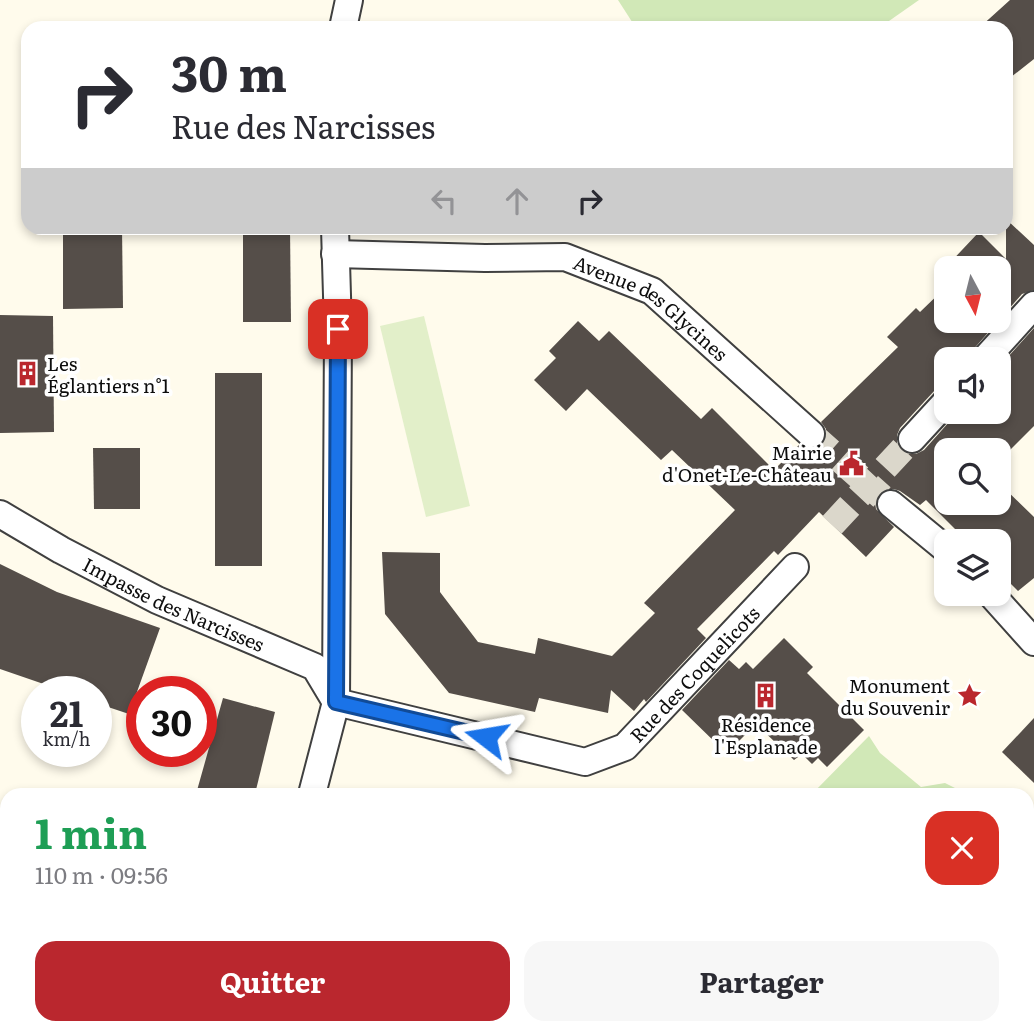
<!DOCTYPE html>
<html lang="fr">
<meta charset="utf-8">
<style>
:root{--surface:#fff;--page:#f7f7f7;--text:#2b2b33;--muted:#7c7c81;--accent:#ba272e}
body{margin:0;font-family:Literata,serif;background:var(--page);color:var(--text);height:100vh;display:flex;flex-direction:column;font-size:26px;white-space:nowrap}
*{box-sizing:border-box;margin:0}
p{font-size:23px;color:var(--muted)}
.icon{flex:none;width:38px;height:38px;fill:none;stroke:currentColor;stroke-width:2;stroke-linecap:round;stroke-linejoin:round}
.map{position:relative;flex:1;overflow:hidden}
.sheet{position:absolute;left:0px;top:788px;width:1034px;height:247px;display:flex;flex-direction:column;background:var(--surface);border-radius:21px 21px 0 0;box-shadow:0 4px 10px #0003}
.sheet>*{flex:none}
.guide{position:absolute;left:21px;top:21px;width:992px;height:214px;border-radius:21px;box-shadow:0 4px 10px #0003;background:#fff;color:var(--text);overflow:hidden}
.needle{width:46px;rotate:173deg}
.tools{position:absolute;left:934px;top:256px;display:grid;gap:14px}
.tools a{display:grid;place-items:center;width:77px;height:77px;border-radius:14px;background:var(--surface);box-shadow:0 4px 10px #0003;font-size:35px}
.speed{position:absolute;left:21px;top:676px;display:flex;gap:14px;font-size:35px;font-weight:700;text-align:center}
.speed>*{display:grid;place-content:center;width:91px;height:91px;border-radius:50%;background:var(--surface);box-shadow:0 4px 10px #0003;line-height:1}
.speed small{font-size:18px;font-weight:400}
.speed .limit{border:10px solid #d22;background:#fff;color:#111}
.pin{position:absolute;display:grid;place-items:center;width:60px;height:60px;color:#fff;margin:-30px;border-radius:14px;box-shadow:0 4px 10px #0006}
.me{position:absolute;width:77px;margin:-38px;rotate:284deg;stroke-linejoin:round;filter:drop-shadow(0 0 5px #0008)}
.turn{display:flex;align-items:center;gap:24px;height:147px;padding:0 35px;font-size:32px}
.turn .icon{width:91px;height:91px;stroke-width:2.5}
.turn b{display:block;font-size:49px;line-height:60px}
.lanes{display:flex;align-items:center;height:66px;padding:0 35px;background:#0003;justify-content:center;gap:35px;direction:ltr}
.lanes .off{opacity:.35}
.round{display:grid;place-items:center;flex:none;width:74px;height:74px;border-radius:21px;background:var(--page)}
.head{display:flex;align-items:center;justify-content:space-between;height:119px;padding:0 35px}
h1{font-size:42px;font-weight:700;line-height:52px;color:#1e9e55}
.button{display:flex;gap:14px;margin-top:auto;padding:14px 35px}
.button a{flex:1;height:80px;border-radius:21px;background:var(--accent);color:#fff;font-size:28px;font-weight:700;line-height:80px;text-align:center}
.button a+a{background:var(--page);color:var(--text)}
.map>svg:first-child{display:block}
.green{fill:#d1e8b7}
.pitch{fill:#e2efc9}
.building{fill:#554e49}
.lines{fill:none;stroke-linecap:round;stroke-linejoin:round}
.street-tunnel{stroke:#dbd7cb;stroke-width:26;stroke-dasharray:26 13;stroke-linecap:butt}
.street-casing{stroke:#404040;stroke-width:30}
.street{stroke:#fff;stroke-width:26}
.route-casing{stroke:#114b97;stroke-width:18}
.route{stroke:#1a73e8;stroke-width:12}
.labels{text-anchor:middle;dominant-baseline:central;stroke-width:7;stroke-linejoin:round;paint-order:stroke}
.street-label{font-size:19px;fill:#0d0d0d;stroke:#fff}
.poi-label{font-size:19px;fill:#0d0d0d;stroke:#fff;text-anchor:end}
</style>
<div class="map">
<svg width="1034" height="1034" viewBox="0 0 1034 1034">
<rect width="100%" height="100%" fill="#fffbec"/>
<g class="green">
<polygon points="618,0 919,0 879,28 636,28"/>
<polygon points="869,736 880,753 921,787 945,783 963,792 963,794 812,794"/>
<polygon points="1027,861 1034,862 1034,931 1027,928"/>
<polygon points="544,1027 824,1027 827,1031 826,1034 543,1034"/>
</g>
<polygon class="pitch" points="424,316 470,506 426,517 380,326"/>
<g class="building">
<polygon points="1010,0 1034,0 1034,59 1006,81 1006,28 979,28"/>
<polygon points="1006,219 1034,245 1034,290 1022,294 999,320 999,268 945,268 979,232 1006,259"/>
<polygon points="63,228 122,228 123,308 63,309"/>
<polygon points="243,228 290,228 291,322 243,322"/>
<polygon points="947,286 947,320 999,320 965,359 947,359 947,386 935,390 900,428 897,435 897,443 902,451 908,454 916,454 924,450 959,411 999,411 999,367 1034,328 1034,426 1010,450 947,450 947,502 999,502 999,483 1034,517 1034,578 1018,591 999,572 999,541 967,541 926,500 920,505 900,491 894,489 886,489 878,495 875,502 876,509 894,527 866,557 819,512 778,555 774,551 697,629 706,638 646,702 644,699 634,711 611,690 608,713 539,698 535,712 449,693 385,614 382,552 440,553 440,592 478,642 535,654 538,638 612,656 655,613 644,603 735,510 672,450 661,460 587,389 566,411 534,380 556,358 549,351 578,321 599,341 609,331 701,419 712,408 774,470 799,445 808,449 816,449 822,445 826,437 826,429 821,422 898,347 887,337 916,308 920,312"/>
<polygon points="0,315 53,316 54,432 0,433"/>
<rect x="215" y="373" width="47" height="193"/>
<polygon points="93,448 140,448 140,509 94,509"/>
<polygon points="0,564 57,592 160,628 129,714 96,703 96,691 64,691 0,669"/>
<polygon points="784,638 813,667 807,673 864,730 827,767 818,758 812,764 802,754 794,760 756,724 736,744 730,738 721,748 682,710 729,660 739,669 746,662 753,669"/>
<polygon points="223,698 275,712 255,794 196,794"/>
<polygon points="1034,718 1034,783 1002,752"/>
</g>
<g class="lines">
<g class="street-tunnel">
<polyline points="811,434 882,497"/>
<polyline points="832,525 912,439"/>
</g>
<defs>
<g id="street">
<polyline points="343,28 349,0"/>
<path id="s1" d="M335 254 485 258 565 257 652 291 811 434"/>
<polyline points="985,359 1034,305"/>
<polyline points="912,439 947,401"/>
<polyline points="891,504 947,550"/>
<path id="s2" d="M0 514 61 550 157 600 315 667 336 702 585 762 625 747 795 567"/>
<polyline points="990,593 1034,642"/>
<polyline points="312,794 336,702 338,329 335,228"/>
<polyline points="249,1034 251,1027"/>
</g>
</defs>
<use href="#street" class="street-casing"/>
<use href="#street" class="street"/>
</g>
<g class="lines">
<defs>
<polyline id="route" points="338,329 336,702 486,737"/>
</defs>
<use href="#route" class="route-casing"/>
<use href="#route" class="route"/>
</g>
<defs>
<symbol id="building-bare" viewBox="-9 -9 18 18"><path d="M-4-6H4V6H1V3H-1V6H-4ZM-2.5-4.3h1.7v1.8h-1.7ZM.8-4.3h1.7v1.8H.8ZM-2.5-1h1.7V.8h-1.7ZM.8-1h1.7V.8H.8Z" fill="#ba272e" stroke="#fff" stroke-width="2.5" paint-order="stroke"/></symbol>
<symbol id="civic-bare" viewBox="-9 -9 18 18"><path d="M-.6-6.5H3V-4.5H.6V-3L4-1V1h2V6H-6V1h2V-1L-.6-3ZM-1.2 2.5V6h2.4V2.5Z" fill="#ba272e" stroke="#fff" stroke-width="2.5" paint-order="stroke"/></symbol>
<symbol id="sight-bare" viewBox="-9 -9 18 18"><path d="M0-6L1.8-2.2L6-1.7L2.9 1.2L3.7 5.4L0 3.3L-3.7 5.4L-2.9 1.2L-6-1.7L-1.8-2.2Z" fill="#ba272e" stroke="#fff" stroke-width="2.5" paint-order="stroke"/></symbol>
</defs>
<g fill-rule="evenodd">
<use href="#building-bare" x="10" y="356" width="35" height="35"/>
<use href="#civic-bare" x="834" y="446" width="35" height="35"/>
<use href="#building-bare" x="748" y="678" width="35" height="35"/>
<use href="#sight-bare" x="952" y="678" width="35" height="35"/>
</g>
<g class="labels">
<g class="street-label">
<text stroke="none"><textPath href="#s1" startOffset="331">Avenue des Glycines</textPath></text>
<text stroke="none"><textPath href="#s2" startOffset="196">Impasse des Narcisses</textPath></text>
<text stroke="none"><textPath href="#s2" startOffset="791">Rue des Coquelicots</textPath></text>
</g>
<g class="poi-label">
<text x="47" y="363" text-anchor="start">Les<tspan x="47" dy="22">Églantiers n°1</tspan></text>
<text x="832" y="452">Mairie<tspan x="832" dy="22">d'Onet-Le-Château</tspan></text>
<text x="950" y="685">Monument<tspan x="950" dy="22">du Souvenir</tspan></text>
<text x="766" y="724" text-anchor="middle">Résidence<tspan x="766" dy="22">l'Esplanade</tspan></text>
</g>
</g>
</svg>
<div class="tools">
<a><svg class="needle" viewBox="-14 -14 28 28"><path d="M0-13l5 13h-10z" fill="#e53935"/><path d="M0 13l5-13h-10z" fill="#7c7c81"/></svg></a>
<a><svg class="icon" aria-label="sound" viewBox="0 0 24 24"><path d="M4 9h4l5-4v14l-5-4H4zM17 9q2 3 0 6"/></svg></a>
<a><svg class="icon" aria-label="search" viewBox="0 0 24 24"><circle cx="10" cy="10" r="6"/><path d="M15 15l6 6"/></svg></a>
<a><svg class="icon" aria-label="layers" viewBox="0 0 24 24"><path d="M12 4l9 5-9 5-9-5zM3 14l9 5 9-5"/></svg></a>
</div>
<div class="speed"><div>21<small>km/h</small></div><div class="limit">30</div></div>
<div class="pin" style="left:338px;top:329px;background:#d93025"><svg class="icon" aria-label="arrive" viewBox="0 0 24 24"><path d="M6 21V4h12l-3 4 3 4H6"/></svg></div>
<svg class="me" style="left:486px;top:737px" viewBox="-20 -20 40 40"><path d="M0-17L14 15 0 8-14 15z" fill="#1a73e8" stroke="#fff" stroke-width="4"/></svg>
<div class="guide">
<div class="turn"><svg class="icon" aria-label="right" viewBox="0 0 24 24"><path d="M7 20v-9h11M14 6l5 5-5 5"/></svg><div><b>30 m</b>Rue des Narcisses</div></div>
<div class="lanes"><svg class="icon off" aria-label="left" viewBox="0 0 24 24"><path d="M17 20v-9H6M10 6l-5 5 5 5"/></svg><svg class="icon off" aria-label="ahead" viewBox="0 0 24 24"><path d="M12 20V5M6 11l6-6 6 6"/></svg><svg class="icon" aria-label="right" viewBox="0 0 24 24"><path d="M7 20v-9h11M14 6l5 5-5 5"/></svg></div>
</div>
<section class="sheet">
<div class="head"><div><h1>1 min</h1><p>110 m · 09:56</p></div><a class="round" style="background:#d93025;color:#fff"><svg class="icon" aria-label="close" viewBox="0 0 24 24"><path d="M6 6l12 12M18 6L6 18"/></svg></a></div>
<div class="button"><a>Quitter</a><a>Partager</a></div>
</section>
</div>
